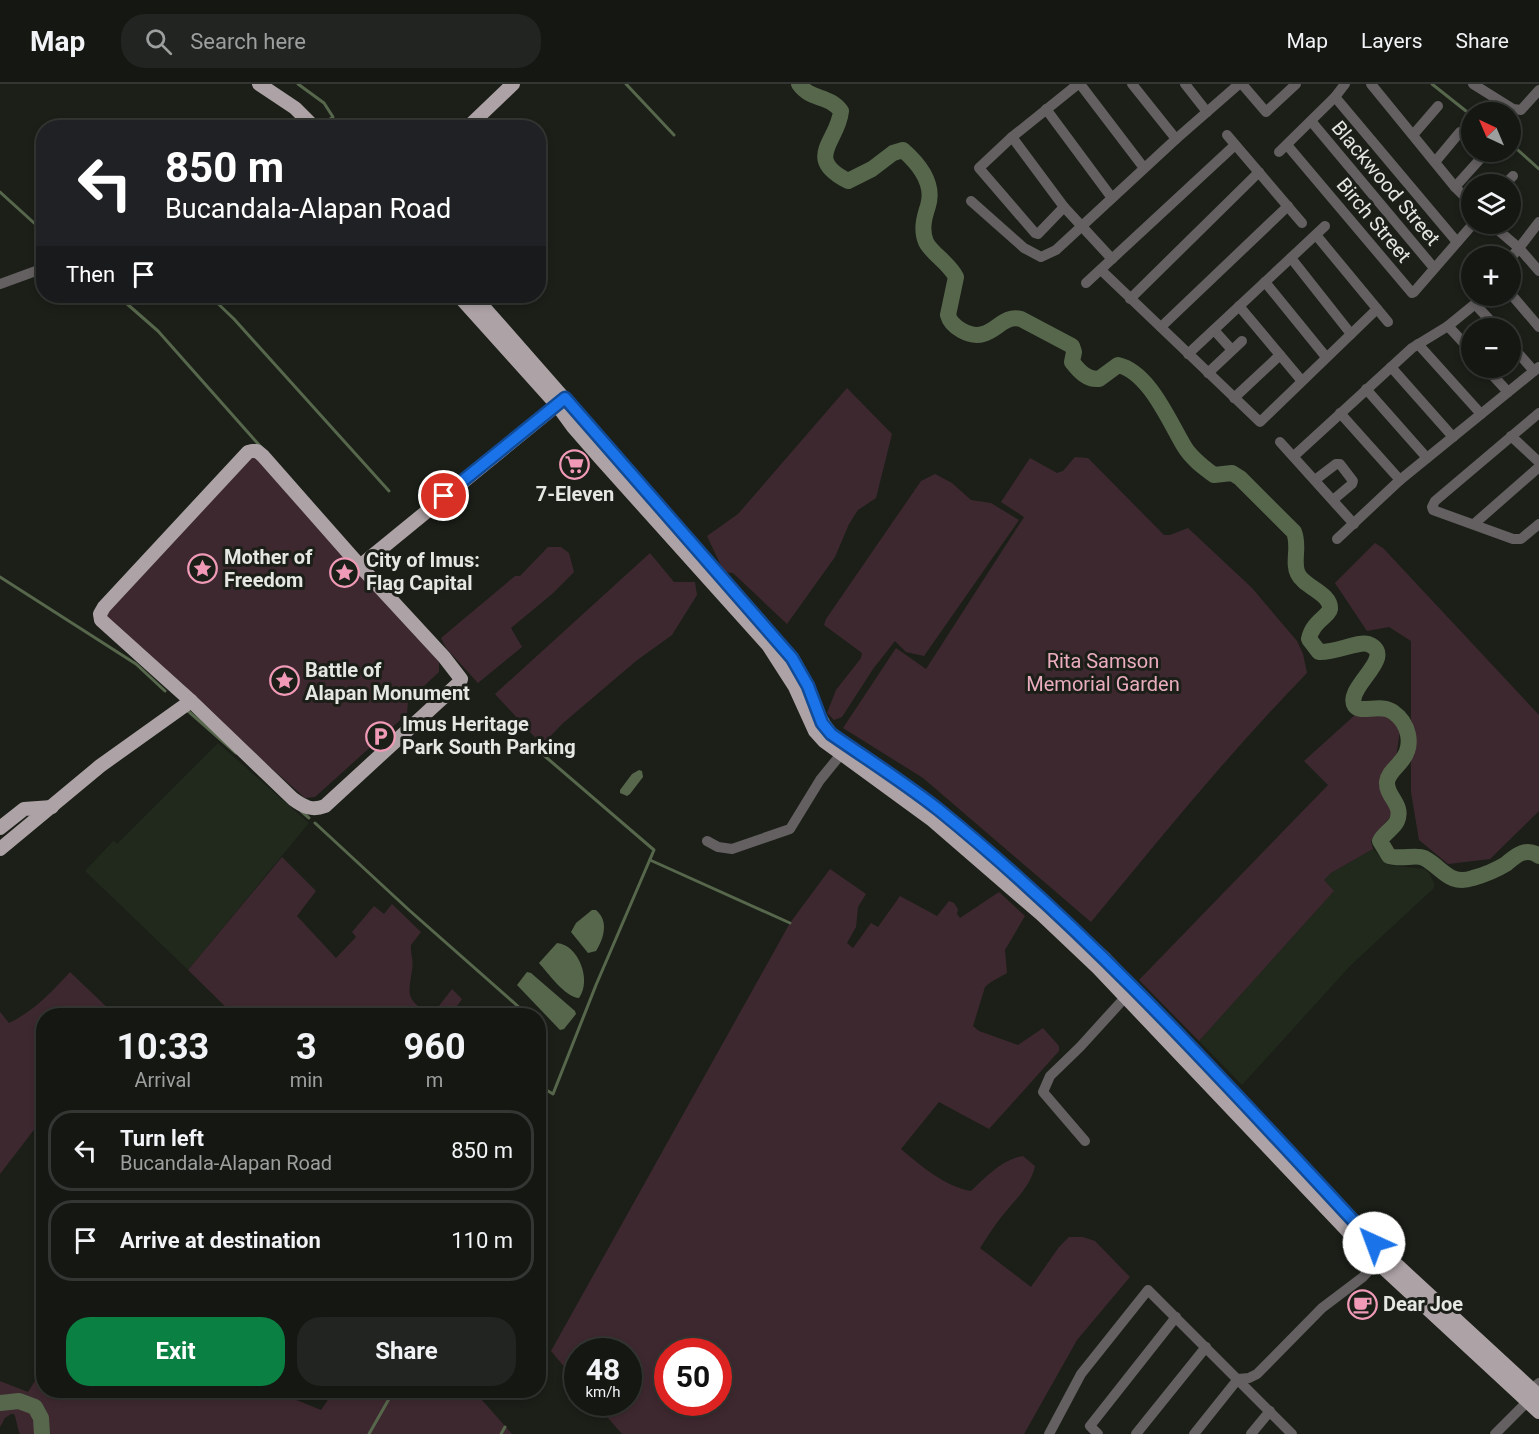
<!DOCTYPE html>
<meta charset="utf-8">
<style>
:root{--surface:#141712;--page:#212420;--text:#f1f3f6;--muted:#9d9f9f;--line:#333632;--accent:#0b8043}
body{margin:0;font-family:Roboto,sans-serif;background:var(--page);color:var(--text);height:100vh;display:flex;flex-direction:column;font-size:22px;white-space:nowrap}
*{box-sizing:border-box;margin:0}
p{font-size:20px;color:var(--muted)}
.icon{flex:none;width:33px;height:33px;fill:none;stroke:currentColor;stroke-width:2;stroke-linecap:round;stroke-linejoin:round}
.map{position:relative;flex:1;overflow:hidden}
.details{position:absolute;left:36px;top:924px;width:510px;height:390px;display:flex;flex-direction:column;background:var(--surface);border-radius:24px;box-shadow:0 3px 9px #0003,0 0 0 2px var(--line)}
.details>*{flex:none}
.top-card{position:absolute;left:36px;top:36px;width:510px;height:183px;border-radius:24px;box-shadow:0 3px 9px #0003,0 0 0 2px var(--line);background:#202124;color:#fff;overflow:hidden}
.needle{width:39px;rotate:316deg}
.tools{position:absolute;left:1461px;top:18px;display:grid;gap:12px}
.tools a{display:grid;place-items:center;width:60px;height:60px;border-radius:50%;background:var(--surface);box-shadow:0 3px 9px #0003,0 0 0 2px var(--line);font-size:30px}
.speed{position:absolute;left:564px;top:1254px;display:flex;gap:12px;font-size:30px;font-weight:700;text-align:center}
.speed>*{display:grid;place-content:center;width:78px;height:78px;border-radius:50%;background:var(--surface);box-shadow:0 3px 9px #0003,0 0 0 2px var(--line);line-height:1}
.speed small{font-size:15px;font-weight:400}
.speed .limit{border:9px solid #d22;background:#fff;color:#111}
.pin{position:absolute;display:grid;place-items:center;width:51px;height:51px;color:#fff;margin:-26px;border:3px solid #fff;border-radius:50%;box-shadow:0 2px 6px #0007}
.me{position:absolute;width:66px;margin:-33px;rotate:317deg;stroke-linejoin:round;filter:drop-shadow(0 0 4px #0008)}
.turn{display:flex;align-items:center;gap:21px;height:126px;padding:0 30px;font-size:27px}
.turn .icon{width:78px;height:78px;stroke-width:2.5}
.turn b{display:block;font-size:42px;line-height:51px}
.then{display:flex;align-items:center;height:57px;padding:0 30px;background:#0003;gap:12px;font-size:22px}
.eta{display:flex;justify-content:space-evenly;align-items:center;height:102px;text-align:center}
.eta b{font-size:36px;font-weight:700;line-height:42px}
.cta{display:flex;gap:12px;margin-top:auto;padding:12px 30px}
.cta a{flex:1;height:69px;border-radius:24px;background:var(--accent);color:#fff;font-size:24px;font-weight:700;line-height:69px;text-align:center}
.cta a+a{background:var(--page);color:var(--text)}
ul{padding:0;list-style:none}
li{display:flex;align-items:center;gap:18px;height:81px;margin:0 12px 9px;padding:0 18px;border:3px solid var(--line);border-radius:24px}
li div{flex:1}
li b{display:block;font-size:22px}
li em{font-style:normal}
header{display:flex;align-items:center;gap:36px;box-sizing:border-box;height:84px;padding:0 30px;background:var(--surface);border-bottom:2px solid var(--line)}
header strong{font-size:28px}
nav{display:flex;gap:33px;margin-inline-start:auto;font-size:21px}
.search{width:420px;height:54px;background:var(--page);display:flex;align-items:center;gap:15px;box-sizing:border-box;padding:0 21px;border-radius:24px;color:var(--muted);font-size:22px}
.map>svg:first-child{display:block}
.built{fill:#21281c}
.green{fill:#3e2830;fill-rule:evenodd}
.water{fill:#57674c}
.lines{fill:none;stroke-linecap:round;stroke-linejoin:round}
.stream{stroke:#57674c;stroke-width:3}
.river{stroke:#57674c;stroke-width:16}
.minor{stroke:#645f61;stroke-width:10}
.major{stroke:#ada3a6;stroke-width:14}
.route-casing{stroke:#114b97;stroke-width:15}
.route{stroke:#1a73e8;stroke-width:10}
.labels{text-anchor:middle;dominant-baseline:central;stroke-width:6;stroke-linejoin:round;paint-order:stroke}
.street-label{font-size:20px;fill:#e4e7e2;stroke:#1b1f18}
.poi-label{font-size:20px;font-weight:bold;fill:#e4e7e2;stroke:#1b1f18;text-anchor:start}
.park-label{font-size:20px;fill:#eaacbf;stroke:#1b1f18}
</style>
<header>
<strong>Map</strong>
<div class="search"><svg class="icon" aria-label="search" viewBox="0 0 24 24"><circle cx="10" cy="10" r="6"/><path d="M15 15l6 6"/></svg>Search here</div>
<nav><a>Map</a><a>Layers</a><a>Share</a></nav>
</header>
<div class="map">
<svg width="1539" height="1350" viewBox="0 0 1539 1350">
<rect width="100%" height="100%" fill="#1b1f18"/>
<g class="built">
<polygon points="218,659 309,739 188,886 85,787 114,756 117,760"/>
<polygon points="1373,765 1388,781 1425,785 1430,790 1434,799 1434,804 1351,881 1242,1001 1199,957 1333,808 1324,796 1331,789"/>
</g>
<g class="green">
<polygon points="847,304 892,350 876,414 858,426 849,440 835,473 787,540 733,489 724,488 707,452 738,430"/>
<polygon points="253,372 261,377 439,578 439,588 408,617 407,630 315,713 305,714 216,635 184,601 109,539 107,531 114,520"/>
<path d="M1075 373 1088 374 1164 451H1170L1188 444 1252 504 1297 557 1303 570 1307 589C1230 668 1161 753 1091 838L923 694 843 644 896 564 926 585 1024 433 1001 418 1030 374 1057 389 1063 387Z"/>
<polygon points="935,390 952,399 971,416 991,419 1019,436 924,572 906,568 895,557 873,585 842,633 834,636 827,629 836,606 861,574 862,569 824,541 826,535 921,397"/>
<polygon points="1375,459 1383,464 1539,631 1539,727 1490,775 1448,780 1419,756 1411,708 1411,557 1389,543 1367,547 1335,499"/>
<polygon points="548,463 561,463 569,469 574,488 552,510 511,544 522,563 478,599 446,564 441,554 515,492 520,492"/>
<polygon points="650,469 674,498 695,498 697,511 672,551 636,577 562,640 542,661 495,610"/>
<polygon points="1381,626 1392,632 1398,638 1400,646 1396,674 1383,694 1386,711 1396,721 1397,725 1373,753 1371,758 1373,765 1331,789 1324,796 1334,807 1199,957 1139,896 1328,701 1304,677 1356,630"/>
<path d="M282 773 316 807 297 832 336 874 356 853 352 848 374 822 384 830 392 820 421 848 411 861C410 869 414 877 412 886 408 913 406 913 429 931H234L188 886Z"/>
<path d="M830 785 866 810 858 823 856 843 847 859 853 864 871 839 878 843 900 812 937 832 949 817 954 819 958 825 957 830 960 834 999 808 1025 832 1005 866 1007 889 991 898 985 903 973 942 979 947 1018 961 1043 944 1059 962V967L989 1045 939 1018 901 1065C921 1082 944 1102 971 1107 985 1094 1002 1075 1023 1072L1035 1082C1031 1103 1011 1120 999 1136 992 1145 986 1155 980 1164L1031 1203 1059 1163 1069 1153H1083L1095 1157 1130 1193 1077 1256 1024 1350H622L595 1319 628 1318V1268H578L577 1298 551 1267 790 839ZM668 1268H718V1318H668Z"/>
<path d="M70 888 115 931 44 932 43 1034 0 1090V928L9 939C34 927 52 908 70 888Z"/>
<polygon points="452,905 462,915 451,931 432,931"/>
<path d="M43 1284 44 1306 232 1307 282 1310 321 1326 334 1307H474L512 1350H20C17 1344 17 1336 14 1330H11L5 1334 0 1343V1297L28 1308Z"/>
</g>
<g class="water">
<polygon points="639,686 642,687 643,693 630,710 627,712 620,709 620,706 632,690"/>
<path d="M592 826H596C609 837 604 854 596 867L588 869 571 848 576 839Z"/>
<path d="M557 859C579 861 592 897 579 914 566 914 547 888 539 879Z"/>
<polygon points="527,888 531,889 575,927 576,930 564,945 560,946 517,901"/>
</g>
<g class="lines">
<g class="stream">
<polyline points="298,0 324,19 333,33 330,35"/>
<polyline points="626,0 674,51"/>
<polyline points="1432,0 1466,27 1472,30"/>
<polyline points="1510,59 1539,85"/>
<polyline points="0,108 44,148"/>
<polyline points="118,212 158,247 260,362"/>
<polyline points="210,212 234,235 389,407"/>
<polyline points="0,493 136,580 165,607"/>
<polyline points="188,627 236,669"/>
<polyline points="301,727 309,734"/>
<polyline points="315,739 409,826 529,932"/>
<polyline points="650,776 790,839"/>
<polyline points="538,1001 553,1010 596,901 654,766 540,668"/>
<polyline points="369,1350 394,1306"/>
<polyline points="501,1350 505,1343"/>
</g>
<g class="river">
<path d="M799 0C811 17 828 10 841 27 838 58 803 74 848 97L872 85 893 69 903 66C919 80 935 99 928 122 924 134 921 146 926 158 931 169 949 179 956 193L948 231C951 243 970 254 983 250 998 246 1004 231 1021 235L1072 262 1074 268 1072 278C1079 287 1087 296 1099 295L1118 281C1149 288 1169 337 1184 362 1191 374 1203 383 1214 391L1232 389 1240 394 1294 448C1300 463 1292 478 1298 490 1304 503 1331 509 1330 525 1329 532 1312 538 1309 555L1319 568C1335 569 1358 557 1368 560 1399 572 1343 604 1355 622 1361 630 1381 619 1393 628 1409 639 1414 661 1402 676 1397 683 1388 689 1387 698 1386 713 1404 720 1397 737 1394 744 1384 749 1380 757L1389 772C1401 776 1416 770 1424 774 1443 784 1449 802 1473 794 1484 791 1496 786 1506 780 1511 776 1516 771 1522 769 1528 767 1534 768 1539 772"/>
<polyline points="0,1319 19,1317 35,1323 41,1334 42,1350"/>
</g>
<g class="minor">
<polyline points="1080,0 1144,84"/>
<polyline points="1132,0 1176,55"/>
<polyline points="1185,0 1207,28"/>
<polyline points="1242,0 1266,28 1296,0"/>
<polyline points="1371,0 1455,103 1472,120"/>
<polyline points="1473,0 1513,25 1521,26 1539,6"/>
<polyline points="1335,13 1457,158"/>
<polyline points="1046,25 1112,114"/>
<polyline points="1311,37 1434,184"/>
<polyline points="1227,51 1302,139"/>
<polyline points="1413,51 1438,22"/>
<polyline points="1012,53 1064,123 1112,175"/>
<polyline points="1287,61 1412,209 1414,208 1473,140"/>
<polyline points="1279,68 1335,13 1345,0"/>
<polyline points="1435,78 1460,48"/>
<polyline points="1505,100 1513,92"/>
<polyline points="1455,103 1481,74"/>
<polyline points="971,117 1024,164 1041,173 1056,166 1176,55 1239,0"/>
<polyline points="1064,123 1038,150 1035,149 979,84 1012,53 1078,0"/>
<polyline points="1539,138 1519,164 1539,187"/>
<polyline points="1491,140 1519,164 1510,175"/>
<polyline points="1316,151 1388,238"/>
<polyline points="1291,174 1351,250"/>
<polyline points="1102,187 1260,338 1377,225"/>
<polyline points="1265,198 1326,273"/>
<polyline points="1086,199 1235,61"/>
<polyline points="0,200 44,184"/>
<polyline points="1510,209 1539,243"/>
<polyline points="1130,215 1259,88"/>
<polyline points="1475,220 1497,244"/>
<polyline points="1239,222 1301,296"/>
<polyline points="1448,242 1472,268"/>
<polyline points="1161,243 1288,122"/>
<polyline points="1214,246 1232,266"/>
<polyline points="1418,260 1481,330"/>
<polyline points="1510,260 1534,287"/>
<polyline points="1188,270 1325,142"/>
<polyline points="1391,283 1453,353"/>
<polyline points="1486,284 1508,308"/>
<polyline points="1208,289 1242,257"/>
<polyline points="1366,305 1427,374"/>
<polyline points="1234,314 1280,271"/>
<polyline points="1340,329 1400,396"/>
<polyline points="1539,329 1435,417 1432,423 1433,426 1513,455 1521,455 1539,440"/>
<polyline points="1511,352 1539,378"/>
<polyline points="1280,358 1354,440"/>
<polyline points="1294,372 1412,264 1448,242 1475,220 1482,212"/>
<polyline points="1315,396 1336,380 1340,380 1353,397 1352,400 1333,416"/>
<polyline points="1474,440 1539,383"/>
<polyline points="1337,455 1400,396 1539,283"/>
<polyline points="707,757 718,763 732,765 790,745 820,696 846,664"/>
<polyline points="1085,1057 1043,1008 1050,992 1080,963 1130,908"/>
<polyline points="1049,1350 1081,1290 1148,1206 1292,1350"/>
<polyline points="1098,1350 1090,1342 1176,1233"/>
<polyline points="1136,1350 1206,1263"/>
<polyline points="1194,1350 1238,1295 1249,1294 1257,1290 1322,1224 1363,1193 1382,1172"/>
<polyline points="1251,1350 1270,1327"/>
<polyline points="1495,1350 1528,1317 1532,1305 1539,1299"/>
</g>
<g class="major">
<polyline points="259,0 295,24 315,44"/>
<polyline points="467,44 513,0"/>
<polyline points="459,212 557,321 573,343 600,374 768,561 795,603 815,647 824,657 931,735 1041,830 1098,884 1377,1178 1539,1328"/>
<path d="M474 212 792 574C808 599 812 627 831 650L938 726 987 767 1105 875 1385 1170 1539 1312"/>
<path d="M252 367H257L263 372 360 482 444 573 461 595 460 598 325 722C312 727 304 723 293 715L191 617 101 536 100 530 104 523 248 368Z"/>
<polyline points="360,482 563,316"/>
<polyline points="0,744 24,725 52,723"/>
<polyline points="0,765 100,682 191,617"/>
</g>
</g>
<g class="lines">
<defs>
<path id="route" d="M444 412 565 314 792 574 808 602 822 639 831 650C867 675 905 699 939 726 1096 853 1236 1011 1374 1159"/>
</defs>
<use href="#route" class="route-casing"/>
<use href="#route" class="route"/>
</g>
<defs>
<symbol id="supermarket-ring" viewBox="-11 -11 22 22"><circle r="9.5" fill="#1b1f18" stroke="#f09ab7" stroke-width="1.5"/><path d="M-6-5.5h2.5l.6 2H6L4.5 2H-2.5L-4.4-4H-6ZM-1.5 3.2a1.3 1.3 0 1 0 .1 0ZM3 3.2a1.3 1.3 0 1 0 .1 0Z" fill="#f09ab7"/></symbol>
<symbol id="sight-ring" viewBox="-11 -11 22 22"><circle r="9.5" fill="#1b1f18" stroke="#f09ab7" stroke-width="1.5"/><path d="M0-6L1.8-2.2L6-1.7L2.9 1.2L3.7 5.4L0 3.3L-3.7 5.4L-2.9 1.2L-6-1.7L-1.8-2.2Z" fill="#f09ab7"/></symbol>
<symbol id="parking-ring" viewBox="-11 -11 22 22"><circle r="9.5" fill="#1b1f18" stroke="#f09ab7" stroke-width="1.5"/><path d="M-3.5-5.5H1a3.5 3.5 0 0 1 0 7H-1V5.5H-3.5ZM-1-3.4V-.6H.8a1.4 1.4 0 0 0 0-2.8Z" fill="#f09ab7"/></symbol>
<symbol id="cafe-ring" viewBox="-11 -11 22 22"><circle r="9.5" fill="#1b1f18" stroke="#f09ab7" stroke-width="1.5"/><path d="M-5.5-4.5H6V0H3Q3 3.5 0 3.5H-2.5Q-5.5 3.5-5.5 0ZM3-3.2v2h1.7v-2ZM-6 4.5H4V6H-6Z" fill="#f09ab7"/></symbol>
</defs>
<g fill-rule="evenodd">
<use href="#supermarket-ring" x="558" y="364" width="33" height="33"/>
<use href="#sight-ring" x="186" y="468" width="33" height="33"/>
<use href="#sight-ring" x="328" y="472" width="33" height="33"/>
<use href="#sight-ring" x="268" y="580" width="33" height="33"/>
<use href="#parking-ring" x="364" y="636" width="33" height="33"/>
<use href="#cafe-ring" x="1346" y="1204" width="33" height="33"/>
</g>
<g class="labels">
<g class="street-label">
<text transform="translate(1386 99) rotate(50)">Blackwood Street</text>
<text transform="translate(1374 136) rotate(50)">Birch Street</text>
</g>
<g class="poi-label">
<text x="575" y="410" text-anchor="middle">7-Eleven</text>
<text x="224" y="473">Mother of<tspan x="224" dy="23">Freedom</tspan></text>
<text x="366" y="476">City of Imus:<tspan x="366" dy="23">Flag Capital</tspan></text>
<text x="305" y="586">Battle of<tspan x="305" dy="23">Alapan Monument</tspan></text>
<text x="402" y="640">Imus Heritage<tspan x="402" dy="23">Park South Parking</tspan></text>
<text x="1383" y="1220">Dear Joe</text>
</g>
<g class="park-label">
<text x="1103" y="577">Rita Samson<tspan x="1103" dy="23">Memorial Garden</tspan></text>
</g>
</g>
</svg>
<div class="tools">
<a><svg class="needle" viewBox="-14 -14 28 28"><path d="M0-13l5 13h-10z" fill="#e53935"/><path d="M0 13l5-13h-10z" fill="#9d9f9f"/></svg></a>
<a><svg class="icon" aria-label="layers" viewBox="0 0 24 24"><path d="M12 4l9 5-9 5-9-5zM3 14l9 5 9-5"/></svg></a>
<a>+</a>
<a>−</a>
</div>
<div class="speed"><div>48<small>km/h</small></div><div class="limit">50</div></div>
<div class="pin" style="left:444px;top:412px;background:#d93025"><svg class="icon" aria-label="arrive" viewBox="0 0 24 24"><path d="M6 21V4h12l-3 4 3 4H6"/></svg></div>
<svg class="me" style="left:1374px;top:1159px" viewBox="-20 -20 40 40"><circle r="19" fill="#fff"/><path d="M0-13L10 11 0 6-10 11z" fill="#1a73e8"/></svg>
<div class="top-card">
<div class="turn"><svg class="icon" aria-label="left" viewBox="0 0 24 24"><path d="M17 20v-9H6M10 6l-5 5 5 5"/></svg><div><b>850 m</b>Bucandala-Alapan Road</div></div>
<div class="then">Then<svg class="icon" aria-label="arrive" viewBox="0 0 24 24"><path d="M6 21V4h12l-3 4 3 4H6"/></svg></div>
</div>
<section class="details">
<div class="eta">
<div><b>10:33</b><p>Arrival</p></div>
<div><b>3</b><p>min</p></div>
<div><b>960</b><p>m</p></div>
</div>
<ul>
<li><svg class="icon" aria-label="left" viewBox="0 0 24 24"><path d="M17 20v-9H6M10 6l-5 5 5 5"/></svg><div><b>Turn left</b><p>Bucandala-Alapan Road</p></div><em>850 m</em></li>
<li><svg class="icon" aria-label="arrive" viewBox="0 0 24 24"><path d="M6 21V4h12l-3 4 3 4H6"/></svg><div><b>Arrive at destination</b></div><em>110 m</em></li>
</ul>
<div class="cta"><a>Exit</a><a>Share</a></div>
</section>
</div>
